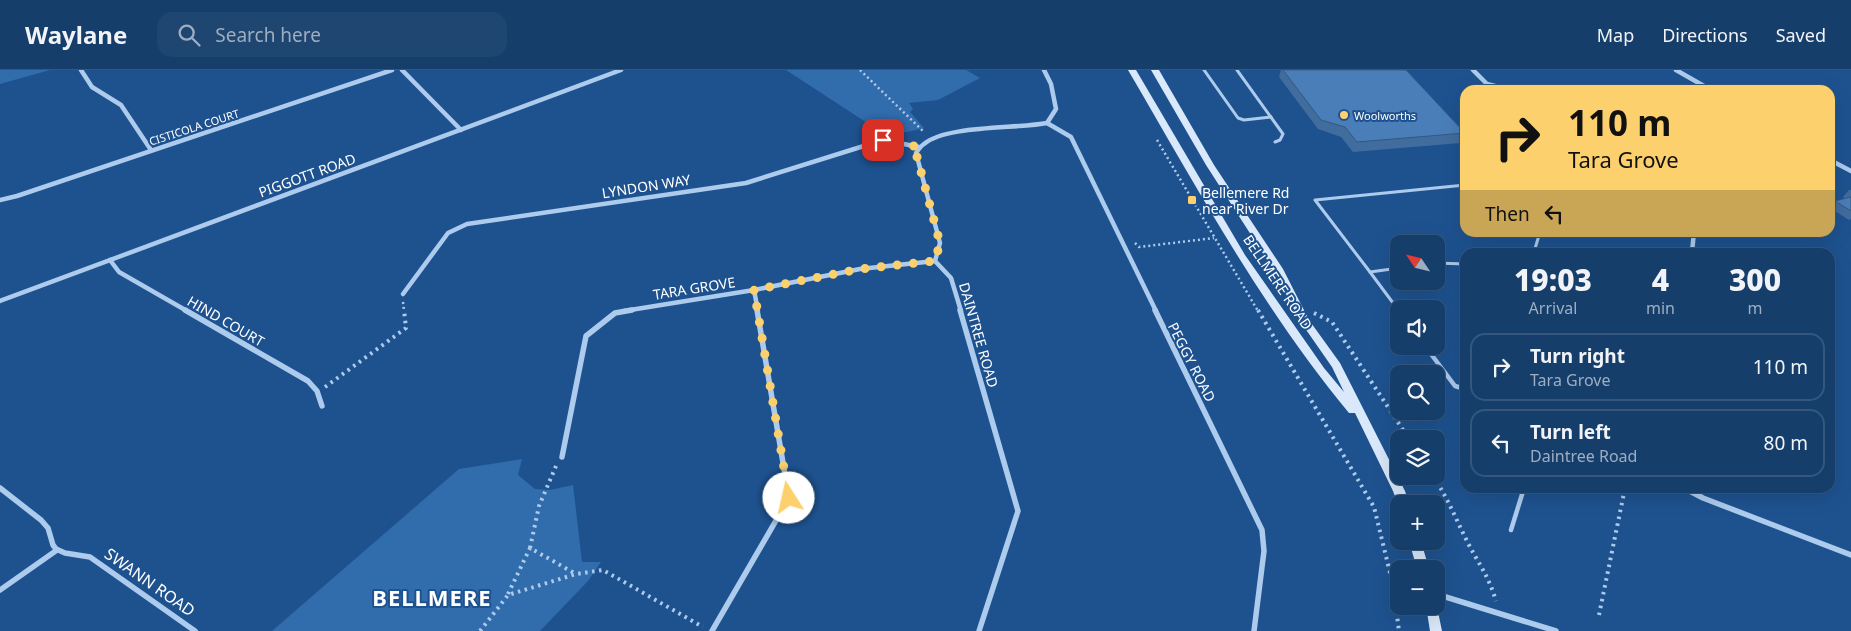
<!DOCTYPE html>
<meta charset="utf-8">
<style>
:root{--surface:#163e6b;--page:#1f4571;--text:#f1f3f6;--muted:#9eaec1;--line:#35577e}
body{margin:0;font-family:"Noto Sans",sans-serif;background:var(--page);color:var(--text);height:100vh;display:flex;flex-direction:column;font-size:19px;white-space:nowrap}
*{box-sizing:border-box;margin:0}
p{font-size:16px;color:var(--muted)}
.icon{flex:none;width:28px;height:28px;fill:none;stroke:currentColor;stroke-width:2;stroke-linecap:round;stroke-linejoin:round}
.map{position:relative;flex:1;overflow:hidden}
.drawer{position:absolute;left:1460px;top:178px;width:375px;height:245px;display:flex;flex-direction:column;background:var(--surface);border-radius:15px;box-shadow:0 5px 20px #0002,0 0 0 1px var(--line)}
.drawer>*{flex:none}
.top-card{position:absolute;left:1460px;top:15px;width:375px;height:152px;border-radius:15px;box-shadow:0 5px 20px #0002,0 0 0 1px var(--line);background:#fcd06c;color:#111;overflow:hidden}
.needle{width:32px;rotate:305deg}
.fabs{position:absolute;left:1390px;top:165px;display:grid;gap:10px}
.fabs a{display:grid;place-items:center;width:55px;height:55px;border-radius:10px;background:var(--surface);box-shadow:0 5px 20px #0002,0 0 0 1px var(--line);font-size:25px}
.pin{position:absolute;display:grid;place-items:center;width:42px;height:42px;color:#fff;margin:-21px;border-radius:10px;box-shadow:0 2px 8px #0006}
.me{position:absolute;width:55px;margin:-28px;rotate:350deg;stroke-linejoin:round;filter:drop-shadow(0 0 4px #0008)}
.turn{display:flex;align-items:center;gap:18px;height:105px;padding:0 25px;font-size:22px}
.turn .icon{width:65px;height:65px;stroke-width:2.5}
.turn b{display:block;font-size:35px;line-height:42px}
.then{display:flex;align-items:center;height:48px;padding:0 25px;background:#0003;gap:10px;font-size:19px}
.eta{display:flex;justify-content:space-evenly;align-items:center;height:85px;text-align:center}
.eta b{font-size:30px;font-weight:800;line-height:35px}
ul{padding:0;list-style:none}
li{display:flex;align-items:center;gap:15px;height:68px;margin:0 10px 8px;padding:0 15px;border:2px solid var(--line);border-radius:15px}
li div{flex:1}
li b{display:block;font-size:19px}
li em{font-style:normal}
header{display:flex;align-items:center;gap:30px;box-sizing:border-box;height:70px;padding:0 25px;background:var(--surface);border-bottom:1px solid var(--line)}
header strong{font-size:24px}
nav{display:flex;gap:28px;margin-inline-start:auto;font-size:18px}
.search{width:350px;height:45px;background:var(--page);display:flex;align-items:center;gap:12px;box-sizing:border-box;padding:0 18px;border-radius:15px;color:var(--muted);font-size:19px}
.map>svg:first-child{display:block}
.green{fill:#316cad}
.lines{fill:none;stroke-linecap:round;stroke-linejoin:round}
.path-far1{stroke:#adcbed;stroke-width:2.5;stroke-dasharray:2 3;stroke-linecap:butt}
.path{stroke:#adcbed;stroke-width:4;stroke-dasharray:2.5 4.5;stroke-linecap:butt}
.lane-far1{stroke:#adcbed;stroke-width:3}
.lane{stroke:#adcbed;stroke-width:4.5}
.street-far1{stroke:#adcbed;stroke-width:4.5}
.street{stroke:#adcbed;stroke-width:5.5}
.secondary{fill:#d9e8fa;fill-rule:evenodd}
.wall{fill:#406c9e}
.building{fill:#4a7eb8;stroke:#345881}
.route{stroke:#fcd06c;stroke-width:9;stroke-dasharray:0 16.2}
.poi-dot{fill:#fcd06c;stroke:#1e528f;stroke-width:2}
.labels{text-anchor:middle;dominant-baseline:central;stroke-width:4;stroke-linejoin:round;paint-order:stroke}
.far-poi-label{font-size:11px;fill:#fff;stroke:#1e528f;text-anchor:start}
.far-street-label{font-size:11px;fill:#fff;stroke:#1e528f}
.street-label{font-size:14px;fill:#fff;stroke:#1e528f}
.poi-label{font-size:14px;fill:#fff;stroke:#1e528f;text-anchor:start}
.near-street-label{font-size:16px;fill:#fff;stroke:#1e528f}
.near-district-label{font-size:22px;font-weight:bold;letter-spacing:1px;fill:#fff;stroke:#1e528f}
</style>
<header>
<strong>Waylane</strong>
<div class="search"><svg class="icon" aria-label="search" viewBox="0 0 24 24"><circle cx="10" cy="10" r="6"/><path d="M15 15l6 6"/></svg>Search here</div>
<nav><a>Map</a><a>Directions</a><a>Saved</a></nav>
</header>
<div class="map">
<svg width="1851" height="561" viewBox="0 0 1851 561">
<rect width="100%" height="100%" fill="#1e528f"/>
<g class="green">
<polygon points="0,0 50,0 0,14"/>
<polygon points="786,0 966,0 980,8 938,30 909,33 913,39 910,42 924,58 907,62 881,62"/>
<polygon points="522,389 518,405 535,419 550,420 573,415 582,492 601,492 588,511 540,561 272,561 459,399"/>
</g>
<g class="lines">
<g class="path-far1">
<polyline points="860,0 924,62"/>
<polyline points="1157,70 1258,241"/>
<polyline points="1135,173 1139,177 1214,168"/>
<polyline points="403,232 404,241"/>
</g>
<g class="path">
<polyline points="1258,240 1374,437 1393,515 1399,561"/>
<polyline points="1314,243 1332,252 1409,369"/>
<polyline points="325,317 406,258 404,240"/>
<path d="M1433 406C1448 428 1457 452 1469 475 1480 496 1489 507 1496 531"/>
<polyline points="530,478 539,436 556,396"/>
<polyline points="508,524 530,478 576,504"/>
<polyline points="1599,545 1625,418"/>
<polyline points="480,561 508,525 576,504 603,500 703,557"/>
</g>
<g class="lane-far1">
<polyline points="1204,0 1238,48 1244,50 1271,47"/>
<polyline points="1237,0 1283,64 1280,70 1275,72"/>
<polyline points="1534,182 1540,162"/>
<polyline points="1436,193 1465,194"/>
<polyline points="1399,198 1370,202 1315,130 1465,115"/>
<polyline points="1370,202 1399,241"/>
</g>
<g class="lane">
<polyline points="1425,276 1455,316 1465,319"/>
<polyline points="1511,460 1524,418"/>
</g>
<g class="street-far1">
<polyline points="81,0 92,17 121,35 151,80"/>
<polyline points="402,0 461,60"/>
<polyline points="1473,0 1487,14 1511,20"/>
<polyline points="1676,0 1711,20"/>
<polyline points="1047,53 1071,67 1156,241"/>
<polyline points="1830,90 1851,101"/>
<polyline points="0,130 17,126 392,0"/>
<polyline points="1692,182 1694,162"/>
<polyline points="110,190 119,202 187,241"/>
<polyline points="754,220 758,241"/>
<polyline points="403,224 448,163 467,154 746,113 883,70 919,77"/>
<polyline points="0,231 621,0"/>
<polyline points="624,241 754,220 860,199 935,191"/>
<path d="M961 241 951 208 935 191 940 173 916 83C918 80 921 76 924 74 946 55 1017 59 1047 53L1056 39 1051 14 1044 0"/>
</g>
<g class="street">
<polyline points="185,240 308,311 317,321 322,336"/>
<polyline points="960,240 1018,441 979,561"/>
<polyline points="1155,240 1262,460 1264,481 1254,561"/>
<polyline points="562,387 586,266 615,243 632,240"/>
<polyline points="0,418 41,450 48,458 53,475 56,479 65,483 90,487 195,561"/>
<polyline points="1684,418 1703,428 1851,485"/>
<polyline points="0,520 57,480"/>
<polyline points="1436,524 1556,561"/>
<polyline points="712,561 789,428 757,240"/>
</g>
<g class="secondary">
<path d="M1128 0H1136L1245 185 1324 298 1344 322 1332 297 1300 251 1273 199 1206 95 1151 0H1159L1214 95 1283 199 1309 250 1340 293 1405 421 1409 434H1399V437L1393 421 1355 343H1349C1262 238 1197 118 1128 0Z"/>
<polygon points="1409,471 1421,471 1429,499 1417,499"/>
<polygon points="1436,532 1442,561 1430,561 1426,536 1436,536"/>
</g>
</g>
<g class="wall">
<polygon points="1281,0 1406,0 1465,63 1461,73 1353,82 1341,67 1318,59 1279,7"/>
<polygon points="1849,120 1851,120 1851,149 1849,150 1830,138 1835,131 1843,129 1844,127 1843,127"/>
</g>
<g class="building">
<polygon points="1283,0 1406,0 1465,63 1357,72 1345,57 1321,50"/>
<polygon points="1851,127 1851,141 1835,131"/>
</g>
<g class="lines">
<polyline class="route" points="789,428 754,220 860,199 935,191 940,173 916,83 919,77 883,70"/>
</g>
<g class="poi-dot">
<circle cx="1344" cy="45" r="5"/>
<rect x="1187" y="125" width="10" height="10" rx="2.5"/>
</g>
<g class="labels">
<g class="far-poi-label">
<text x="1354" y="45">Woolworths</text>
</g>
<g class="far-street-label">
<text transform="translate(194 57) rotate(-18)">CISTICOLA COURT</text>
</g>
<g class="street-label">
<text transform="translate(307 105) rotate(-20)">PIGGOTT ROAD</text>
<text transform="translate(646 116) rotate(-9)">LYNDON WAY</text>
<text transform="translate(1278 212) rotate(56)">BELLMERE ROAD</text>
<text transform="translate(694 218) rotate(-9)">TARA GROVE</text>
<text transform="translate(226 251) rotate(30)">HIND COURT</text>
<text transform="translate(979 265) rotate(74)">DAINTREE ROAD</text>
<text transform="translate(1192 292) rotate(63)">PEGGY ROAD</text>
</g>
<g class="poi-label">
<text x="1202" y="122">Bellemere Rd<tspan x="1202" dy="16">near River Dr</tspan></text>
</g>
<g class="near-street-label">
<text transform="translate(150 512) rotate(35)">SWANN ROAD</text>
</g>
<g class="near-district-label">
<text x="432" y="527">BELLMERE</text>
</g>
</g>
</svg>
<div class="fabs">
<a><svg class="needle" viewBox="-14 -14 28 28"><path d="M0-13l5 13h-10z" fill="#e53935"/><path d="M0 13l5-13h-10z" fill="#9eaec1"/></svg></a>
<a><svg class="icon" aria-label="sound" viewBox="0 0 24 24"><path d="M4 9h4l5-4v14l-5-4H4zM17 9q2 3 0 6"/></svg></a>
<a><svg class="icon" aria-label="search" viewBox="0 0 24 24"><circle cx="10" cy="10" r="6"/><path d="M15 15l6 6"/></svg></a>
<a><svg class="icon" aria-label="layers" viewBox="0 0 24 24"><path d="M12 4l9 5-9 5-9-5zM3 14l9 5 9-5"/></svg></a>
<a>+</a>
<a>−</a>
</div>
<div class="pin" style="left:883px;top:70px;background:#d93025"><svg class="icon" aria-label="arrive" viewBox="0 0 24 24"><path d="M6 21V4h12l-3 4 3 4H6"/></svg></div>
<svg class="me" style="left:789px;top:428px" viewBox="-20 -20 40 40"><circle r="19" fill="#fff"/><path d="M0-13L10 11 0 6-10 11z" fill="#fcd06c"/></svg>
<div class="top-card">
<div class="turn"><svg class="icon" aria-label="right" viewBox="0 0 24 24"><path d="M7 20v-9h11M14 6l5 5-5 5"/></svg><div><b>110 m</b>Tara Grove</div></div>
<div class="then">Then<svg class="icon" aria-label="left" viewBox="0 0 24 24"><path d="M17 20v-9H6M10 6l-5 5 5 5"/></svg></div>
</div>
<section class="drawer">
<div class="eta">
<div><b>19:03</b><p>Arrival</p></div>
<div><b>4</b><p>min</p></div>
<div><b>300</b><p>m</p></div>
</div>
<ul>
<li><svg class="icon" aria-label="right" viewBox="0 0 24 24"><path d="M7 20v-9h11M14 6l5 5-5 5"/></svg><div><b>Turn right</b><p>Tara Grove</p></div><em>110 m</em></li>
<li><svg class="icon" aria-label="left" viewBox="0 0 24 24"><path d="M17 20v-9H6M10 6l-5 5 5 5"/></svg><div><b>Turn left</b><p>Daintree Road</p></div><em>80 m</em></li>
</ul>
</section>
</div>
